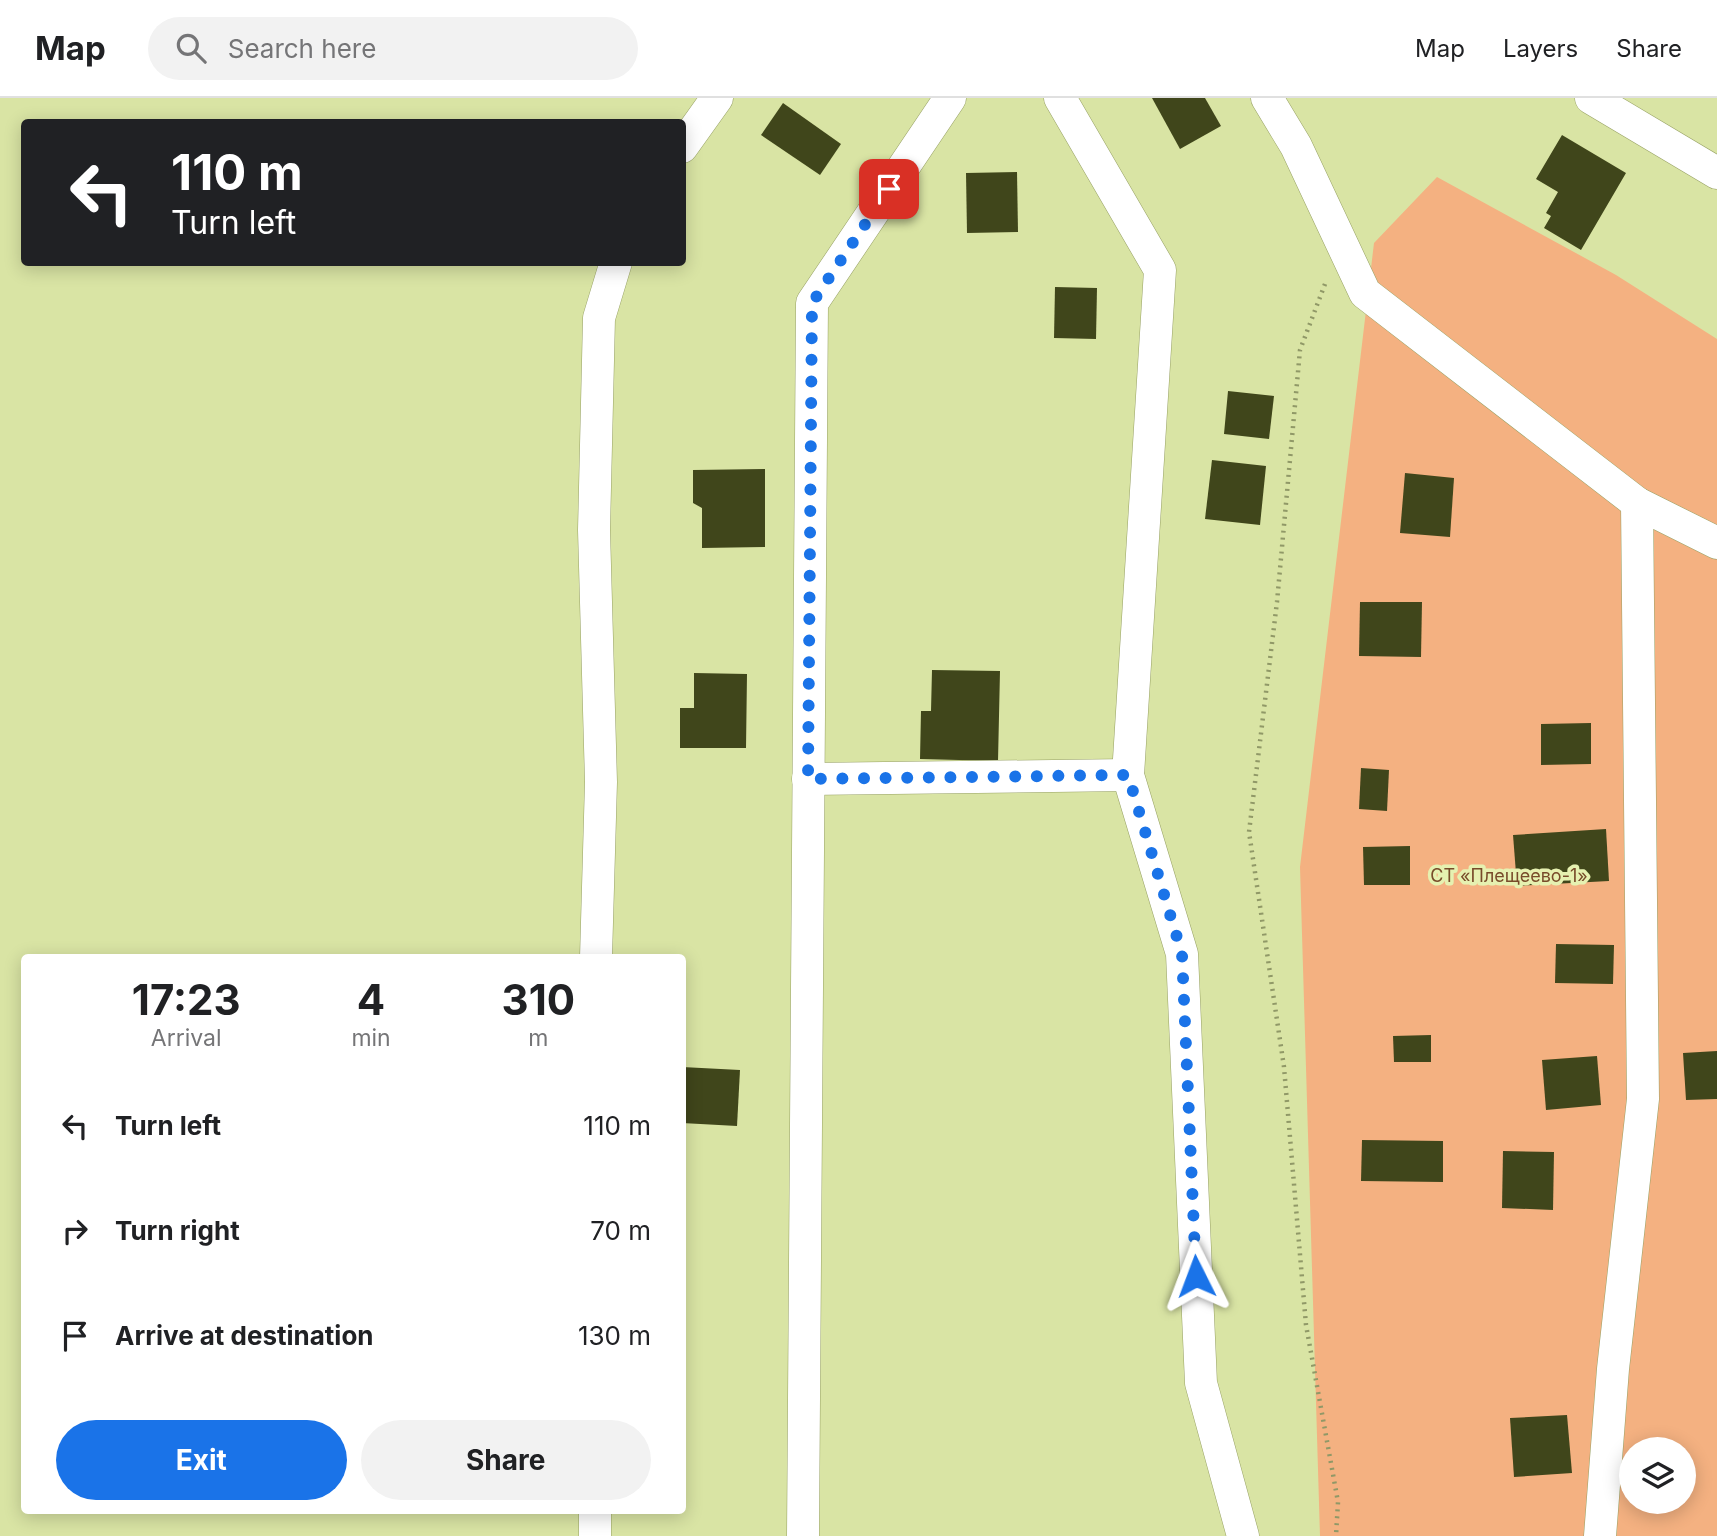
<!DOCTYPE html>
<meta charset="utf-8">
<style>
:root{--surface:#fff;--page:#f2f2f2;--text:#202124;--muted:#757577;--line:#e0e0e0;--accent:#1a73e8}
body{margin:0;font-family:Inter,sans-serif;background:var(--page);color:var(--text);height:100vh;display:flex;flex-direction:column;font-size:26px;white-space:nowrap}
*{box-sizing:border-box;margin:0}
p{font-size:23px;color:var(--muted)}
.icon{flex:none;width:38px;height:38px;fill:none;stroke:currentColor;stroke-width:2;stroke-linecap:round;stroke-linejoin:round}
.map{position:relative;flex:1;overflow:hidden}
.drawer{position:absolute;left:21px;top:856px;width:665px;height:560px;display:flex;flex-direction:column;background:var(--surface);border-radius:7px;box-shadow:0 4px 18px #0003}
.drawer>*{flex:none}
.guide{position:absolute;left:21px;top:21px;width:665px;height:147px;border-radius:7px;box-shadow:0 4px 18px #0003;background:#202124;color:#fff;overflow:hidden}
.controls{position:absolute;left:1619px;top:1339px;display:grid;gap:14px}
.controls a{display:grid;place-items:center;width:77px;height:77px;border-radius:50%;background:var(--surface);box-shadow:0 4px 18px #0003;font-size:35px}
.pin{position:absolute;display:grid;place-items:center;width:60px;height:60px;color:#fff;margin:-30px;border-radius:14px;box-shadow:0 4px 10px #0006}
.me{position:absolute;width:77px;margin:-38px;rotate:357deg;stroke-linejoin:round;filter:drop-shadow(0 0 5px #0008)}
.turn{display:flex;align-items:center;gap:24px;height:147px;padding:0 35px;font-size:32px}
.turn .icon{width:91px;height:91px;stroke-width:2.5}
.turn b{display:block;font-size:49px;line-height:60px}
.eta{display:flex;justify-content:space-evenly;align-items:center;height:119px;text-align:center}
.eta b{font-size:42px;font-weight:700;line-height:49px}
.cta{display:flex;gap:14px;margin-top:auto;padding:14px 35px}
.cta a{flex:1;height:80px;border-radius:42px;background:var(--accent);color:#fff;font-size:28px;font-weight:700;line-height:80px;text-align:center}
.cta a+a{background:var(--page);color:var(--text)}
ul{padding:0;list-style:none}
li{display:flex;align-items:center;gap:21px;height:105px;padding:0 35px}
li div{flex:1}
li b{display:block;font-size:26px}
li em{font-style:normal}
header{display:flex;align-items:center;gap:42px;box-sizing:border-box;height:98px;padding:0 35px;background:var(--surface);border-bottom:2px solid var(--line)}
header strong{font-size:33px}
nav{display:flex;gap:38px;margin-inline-start:auto;font-size:24px}
.search{width:490px;height:63px;background:var(--page);display:flex;align-items:center;gap:18px;box-sizing:border-box;padding:0 24px;border-radius:38px;color:var(--muted);font-size:26px}
.map>svg:first-child{display:block}
.green{fill:#f4b181;fill-rule:evenodd}
.building{fill:#40461b}
.lines{fill:none;stroke-linecap:round;stroke-linejoin:round}
.minor-casing{stroke:#97a164;stroke-width:33}
.path{stroke:#909867;stroke-width:4.5;stroke-dasharray:2 5;stroke-linecap:butt}
.minor{stroke:#fff;stroke-width:32}
.route{stroke:#1a73e8;stroke-width:12;stroke-dasharray:0 21.6}
.labels{text-anchor:middle;dominant-baseline:central;stroke-width:7;stroke-linejoin:round;paint-order:stroke}
.park-label{font-size:18px;fill:#784b2a;stroke:#e6f1b1}
</style>
<header>
<strong>Map</strong>
<div class="search"><svg class="icon" aria-label="search" viewBox="0 0 24 24"><circle cx="10" cy="10" r="6"/><path d="M15 15l6 6"/></svg>Search here</div>
<nav><a>Map</a><a>Layers</a><a>Share</a></nav>
</header>
<div class="map">
<svg width="1717" height="1438" viewBox="0 0 1717 1438">
<rect width="100%" height="100%" fill="#d9e4a4"/>
<path class="green" d="M1437 79 1616 177 1717 241V1438H1320L1300 769 1374 145ZM1631 1351H1684V1404H1631Z"/>
<g class="building">
<polygon points="1152,0 1205,0 1221,28 1180,51"/>
<polygon points="783,5 841,46 820,77 761,37"/>
<polygon points="1562,37 1626,75 1581,152 1544,130 1551,118 1546,115 1558,94 1536,81"/>
<polygon points="1017,74 1018,134 967,135 966,75"/>
<polygon points="1055,189 1097,190 1096,241 1054,240"/>
<polygon points="1228,293 1274,298 1269,341 1224,336"/>
<polygon points="1212,362 1266,368 1260,427 1205,421"/>
<polygon points="765,371 765,449 702,450 702,410 693,405 693,372"/>
<polygon points="1405,375 1454,380 1450,439 1400,435"/>
<polygon points="1360,504 1422,504 1421,559 1359,558"/>
<polygon points="932,572 1000,573 998,663 920,661 921,613 931,613"/>
<polygon points="694,575 747,576 746,650 680,650 680,610 694,610"/>
<polygon points="1591,625 1591,666 1541,667 1541,626"/>
<polygon points="1361,670 1389,672 1387,713 1359,711"/>
<polygon points="1606,731 1609,783 1517,788 1513,737"/>
<polygon points="1410,748 1410,787 1364,787 1363,749"/>
<polygon points="1556,846 1614,847 1613,886 1555,885"/>
<polygon points="1431,937 1431,964 1394,964 1393,938"/>
<polygon points="1717,953 1717,1001 1686,1002 1683,955"/>
<polygon points="1597,958 1601,1007 1546,1012 1542,962"/>
<polygon points="682,969 740,972 737,1028 682,1025"/>
<polygon points="1362,1042 1443,1043 1443,1084 1361,1083"/>
<polygon points="1503,1053 1554,1054 1553,1112 1502,1110"/>
<polygon points="1567,1317 1572,1375 1514,1379 1510,1320"/>
</g>
<g class="lines">
<defs>
<g id="minor">
<polyline points="1060,0 1160,172 1128,677 1182,856 1201,1285 1243,1438"/>
<polyline points="1267,0 1296,48 1365,195 1637,405 1717,445"/>
<polyline points="1591,0 1717,75"/>
<polyline points="682,49 717,0"/>
<polyline points="808,681 1128,677"/>
<polyline points="596,859 601,684 594,432 599,220 616,164"/>
<polyline points="595,1412 595,1438"/>
<polyline points="803,1438 812,205 950,0"/>
<polyline points="1600,1438 1613,1271 1643,1001 1637,405"/>
</g>
</defs>
<use href="#minor" class="minor-casing"/>
<polyline class="path" points="1325,186 1300,252 1277,504 1249,734 1284,969 1306,1227 1338,1404 1336,1438"/>
<use href="#minor" class="minor"/>
</g>
<g class="lines">
<polyline class="route" points="889,91 812,205 808,681 1128,677 1182,856 1196,1178"/>
</g>
<g class="labels">
<g class="park-label">
<text x="1509" y="777">СТ «Плещеево-1»</text>
</g>
</g>
</svg>
<div class="controls">
<a><svg class="icon" aria-label="layers" viewBox="0 0 24 24"><path d="M12 4l9 5-9 5-9-5zM3 14l9 5 9-5"/></svg></a>
</div>
<div class="pin" style="left:889px;top:91px;background:#d93025"><svg class="icon" aria-label="arrive" viewBox="0 0 24 24"><path d="M6 21V4h12l-3 4 3 4H6"/></svg></div>
<svg class="me" style="left:1196px;top:1178px" viewBox="-20 -20 40 40"><path d="M0-17L14 15 0 8-14 15z" fill="#1a73e8" stroke="#fff" stroke-width="4"/></svg>
<div class="guide">
<div class="turn"><svg class="icon" aria-label="left" viewBox="0 0 24 24"><path d="M17 20v-9H6M10 6l-5 5 5 5"/></svg><div><b>110 m</b>Turn left</div></div>
</div>
<section class="drawer">
<div class="eta">
<div><b>17:23</b><p>Arrival</p></div>
<div><b>4</b><p>min</p></div>
<div><b>310</b><p>m</p></div>
</div>
<ul>
<li><svg class="icon" aria-label="left" viewBox="0 0 24 24"><path d="M17 20v-9H6M10 6l-5 5 5 5"/></svg><div><b>Turn left</b></div><em>110 m</em></li>
<li><svg class="icon" aria-label="right" viewBox="0 0 24 24"><path d="M7 20v-9h11M14 6l5 5-5 5"/></svg><div><b>Turn right</b></div><em>70 m</em></li>
<li><svg class="icon" aria-label="arrive" viewBox="0 0 24 24"><path d="M6 21V4h12l-3 4 3 4H6"/></svg><div><b>Arrive at destination</b></div><em>130 m</em></li>
</ul>
<div class="cta"><a>Exit</a><a>Share</a></div>
</section>
</div>
